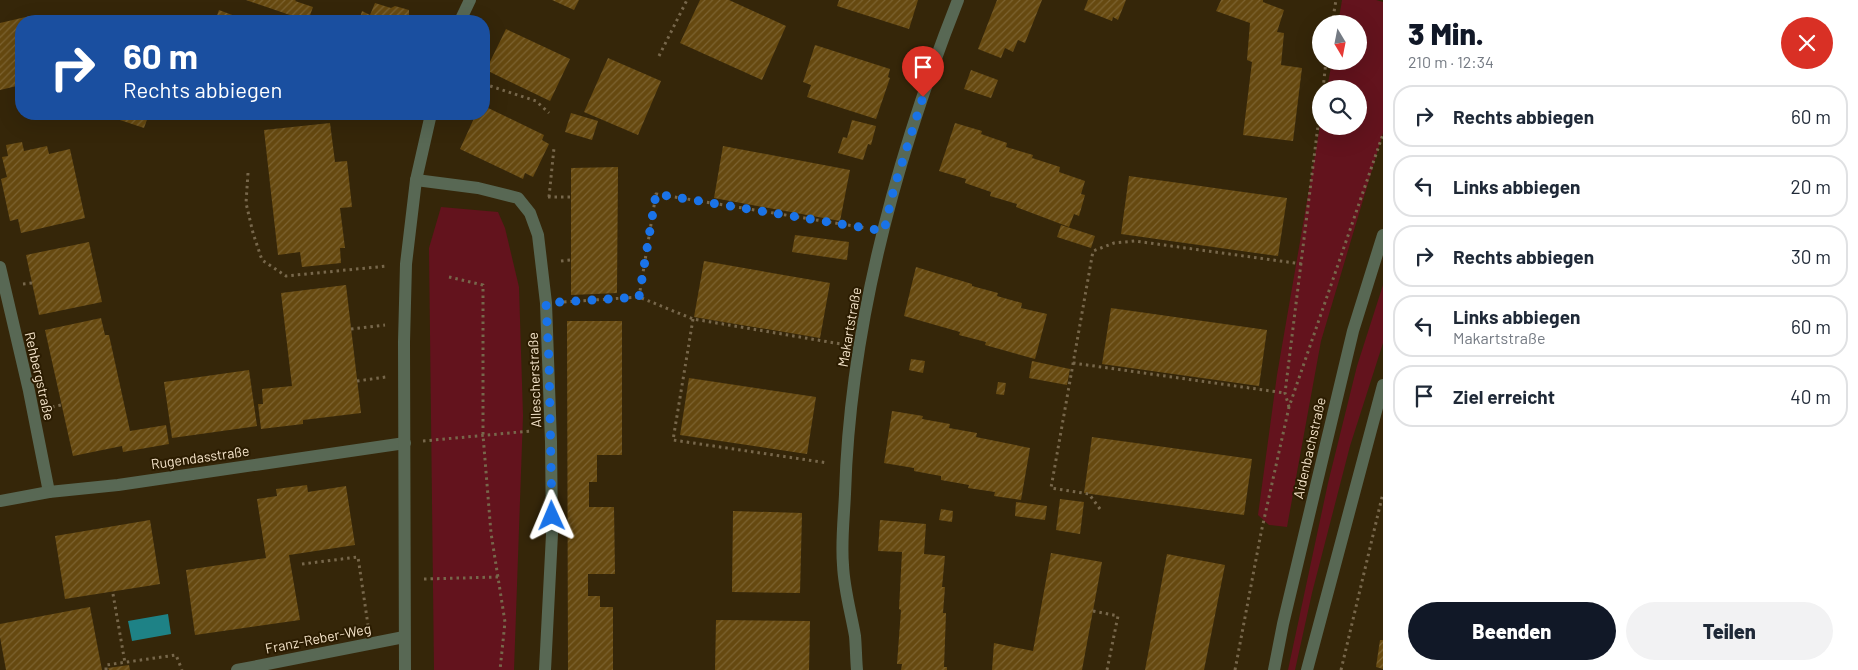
<!DOCTYPE html>
<html lang="de">
<meta charset="utf-8">
<style>
:root{--surface:#fff;--page:#f2f2f3;--text:#1f2937;--muted:#747a83;--line:#e0e1e3;--accent:#111827}
body{margin:0;font-family:Barlow,sans-serif;background:var(--page);color:var(--text);height:100vh;display:flex;flex-direction:column;font-size:19px;white-space:nowrap}
*{box-sizing:border-box;margin:0}
p{font-size:16px;color:var(--muted)}
.icon{flex:none;width:28px;height:28px;fill:none;stroke:currentColor;stroke-width:2;stroke-linecap:round;stroke-linejoin:round}
.map{position:relative;flex:1;overflow:hidden}
.panel{display:flex;flex-direction:column;background:var(--surface);width:475px}
.panel>*{flex:none}
.hud{position:absolute;left:15px;top:15px;width:475px;height:105px;border-radius:20px;box-shadow:0 5px 20px #0002;background:#1a4fa0;color:#fff;overflow:hidden}
.needle{width:32px;rotate:170deg}
.tools{position:absolute;left:1312px;top:15px;display:grid;gap:10px}
.tools a{display:grid;place-items:center;width:55px;height:55px;border-radius:50%;background:var(--surface);box-shadow:0 5px 20px #0002;font-size:25px}
.pin{position:absolute;display:grid;place-items:center;width:42px;height:42px;color:#fff;margin:-51px -21px;border-radius:50% 50% 50% 0;rotate:-45deg;box-shadow:0 0 5px #0007}
.pin .icon{rotate:45deg}
.me{position:absolute;width:55px;margin:-28px;rotate:359deg;stroke-linejoin:round;filter:drop-shadow(0 0 4px #0008)}
.turn{display:flex;align-items:center;gap:18px;height:105px;padding:0 25px;font-size:22px}
.turn .icon{width:65px;height:65px;stroke-width:2.5}
.turn b{display:block;font-size:35px;line-height:42px}
.round{display:grid;place-items:center;flex:none;width:52px;height:52px;border-radius:26px;background:var(--page)}
.summary{display:flex;align-items:center;justify-content:space-between;height:85px;padding:0 25px}
h1{font-size:30px;font-weight:800;line-height:38px;color:var(--accent)}
.button{display:flex;gap:10px;margin-top:auto;padding:10px 25px}
.button a{flex:1;height:58px;border-radius:30px;background:var(--accent);color:#fff;font-size:20px;font-weight:800;line-height:58px;text-align:center}
.button a+a{background:var(--page);color:var(--text)}
ul{padding:0;list-style:none}
li{display:flex;align-items:center;gap:15px;height:62px;margin:0 10px 8px;padding:0 15px;border:2px solid var(--line);border-radius:20px}
li div{flex:1}
li b{display:block;font-size:19px}
li em{font-style:normal}
main{display:flex;flex:1;min-height:0}
.map>svg:first-child{display:block}
.green{fill:#63131d}
.water{fill:#1e8286}
.building{fill:url(#building-hatch)}
.lines{fill:none;stroke-linecap:round;stroke-linejoin:round}
.path{stroke:#77674b;stroke-width:3;stroke-dasharray:2.5 4;stroke-linecap:butt}
.minor{stroke:#586854;stroke-width:12}
.tertiary{stroke:#586854;stroke-width:12}
.route{stroke:#1a73e8;stroke-width:9;stroke-dasharray:0 16.2}
.labels{text-anchor:middle;dominant-baseline:central;stroke-width:4;stroke-linejoin:round;paint-order:stroke}
.street-label{font-size:14px;fill:#f3e2c8;stroke:#2b1c01}
</style>
<main>
<div class="map">
<svg width="1383" height="670" viewBox="0 0 1383 670">
<defs>
<pattern id="building-hatch" width="6" height="6" patternUnits="userSpaceOnUse" patternTransform="scale(1.25)"><rect width="6" height="6" fill="#664910"/><path d="M-1 1l2-2M0 6l6-6M5 7l2-2" fill="none" stroke="#7c6331"/></pattern>
</defs>
<rect width="100%" height="100%" fill="#352609"/>
<g class="green">
<polygon points="1342,0 1376,0 1383,2 1383,133 1321,341 1287,527 1269,525 1258,515 1277,375 1321,120 1321,126 1359,126 1359,89 1327,89 1332,61 1359,61 1359,24 1338,24"/>
<polygon points="441,207 498,212 505,228 519,287 523,416 514,670 434,670 429,248"/>
<polygon points="1383,285 1383,343 1350,446 1312,593 1295,670 1288,670 1328,483 1357,366"/>
</g>
<polygon class="water" points="168,614 171,634 132,641 128,621"/>
<g class="building">
<polygon points="246,0 296,0 295,1 313,7 308,21 288,21 290,15"/>
<polygon points="552,0 579,0 574,10"/>
<polygon points="700,0 729,0 786,26 762,80 680,43"/>
<polygon points="839,0 918,0 909,29 837,6"/>
<polygon points="997,0 1042,0 1025,43 1018,40 1013,52 1005,48 1001,58 978,49"/>
<polygon points="1088,0 1126,0 1118,20 1113,17 1112,21 1084,10"/>
<polygon points="1221,0 1263,0 1263,2 1284,10 1277,32 1284,33 1281,65 1302,68 1293,141 1243,135 1252,62 1247,60 1250,23 1216,11"/>
<polygon points="375,3 391,8 395,6 409,10 409,15 424,19 423,21 359,21 362,11 370,15"/>
<polygon points="219,10 248,21 215,21"/>
<polygon points="30,16 31,21 21,21 21,85 0,90 0,23"/>
<polygon points="506,29 570,59 550,101 486,70"/>
<polygon points="815,45 890,69 888,77 890,78 876,119 807,97 811,85 803,82"/>
<polygon points="608,58 661,81 638,135 584,112"/>
<polygon points="971,70 998,80 991,98 964,89"/>
<polygon points="484,106 544,135 542,140 549,144 533,177 525,173 523,179 460,149 476,114 484,114"/>
<polygon points="571,113 598,121 592,140 565,132"/>
<polygon points="102,114 149,114 144,128"/>
<polygon points="852,120 876,126 871,145 868,144 863,160 838,153 843,137 847,138"/>
<polygon points="330,123 335,162 347,161 352,207 340,208 345,248 340,248 341,263 302,267 300,252 278,255 264,130"/>
<polygon points="955,123 982,131 981,134 1007,143 1006,147 1033,155 1032,158 1060,167 1059,172 1085,181 1081,194 1085,195 1079,216 1074,214 1069,227 1016,207 1017,204 990,196 991,192 965,183 966,179 939,171"/>
<polygon points="22,142 24,151 47,146 49,154 70,149 85,218 21,233 18,219 10,221 1,179 7,177 2,157 8,156 6,145"/>
<polygon points="723,146 850,170 840,221 714,198"/>
<polygon points="618,167 617,293 571,295 571,168"/>
<polygon points="1129,176 1287,198 1278,256 1121,234"/>
<polygon points="1061,225 1095,236 1091,248 1057,237"/>
<polygon points="795,235 849,242 847,260 792,252"/>
<polygon points="89,242 102,302 39,315 26,255"/>
<polygon points="704,261 830,283 820,338 694,317"/>
<polygon points="916,267 972,284 972,286 998,293 997,296 1022,303 1021,308 1047,314 1035,359 985,345 986,342 959,335 960,332 904,316"/>
<polygon points="346,285 361,413 303,420 303,424 261,429 258,404 263,404 262,389 292,386 281,293"/>
<polygon points="1111,308 1267,330 1259,386 1102,364"/>
<polygon points="101,318 105,335 109,335 130,431 166,425 169,444 123,452 122,446 73,456 45,330"/>
<polygon points="567,321 622,321 622,455 597,455 597,482 589,482 589,507 614,507 615,574 588,574 588,596 600,596 600,607 613,607 613,670 568,670"/>
<polygon points="911,359 925,361 923,373 909,370"/>
<polygon points="1032,361 1070,369 1067,385 1029,378"/>
<polygon points="249,370 257,426 172,438 164,382"/>
<polygon points="689,378 816,397 807,454 680,435"/>
<polygon points="998,382 1006,383 1004,395 996,394"/>
<polygon points="892,411 923,416 922,419 950,424 949,428 977,433 976,437 1030,448 1021,500 994,496 995,492 968,488 969,485 941,480 941,476 914,471 914,468 884,463"/>
<polygon points="1092,437 1252,459 1244,515 1084,493"/>
<polygon points="307,485 308,492 346,486 355,545 289,555 300,620 195,635 186,570 266,558 257,499 277,496 276,489"/>
<polygon points="1060,499 1084,502 1080,534 1056,530"/>
<polygon points="1016,502 1047,506 1045,520 1015,516"/>
<polygon points="941,509 953,511 952,522 939,520"/>
<polygon points="733,511 802,513 800,593 732,592"/>
<polygon points="150,520 160,584 65,599 55,536"/>
<polygon points="880,520 926,524 924,554 945,556 942,587 945,587 943,613 946,613 944,667 947,667 947,670 901,670 902,664 897,664 901,610 899,609 902,552 878,551"/>
<polygon points="1051,553 1102,562 1082,670 992,670 994,643 1033,651"/>
<polygon points="1167,554 1225,565 1204,670 1145,670"/>
<polygon points="90,607 102,670 6,670 0,637 0,624"/>
<polygon points="716,620 810,621 809,670 715,670"/>
<polygon points="1380,640 1383,640 1383,669 1376,667"/>
<polygon points="129,665 130,670 109,670 108,668"/>
</g>
<g class="lines">
<g class="path">
<polyline points="1332,24 1336,0"/>
<polyline points="659,56 687,0"/>
<polyline points="484,84 536,101 549,113"/>
<polyline points="1323,89 1326,61"/>
<polyline points="248,173 246,203 253,233 262,260 286,276 387,266"/>
<polyline points="548,197 570,197"/>
<polyline points="549,197 554,148"/>
<polyline points="561,261 570,260"/>
<polyline points="449,277 483,285 483,435 491,533 505,622 500,670"/>
<polyline points="23,284 33,283"/>
<polyline points="639,297 656,194 866,228"/>
<polyline points="564,302 639,297 693,319 841,344"/>
<polyline points="693,319 673,440 828,463"/>
<polyline points="351,329 385,325"/>
<polyline points="1073,363 1285,393"/>
<polyline points="357,381 386,377"/>
<polyline points="52,407 61,405"/>
<polyline points="1289,407 1285,393 1321,101"/>
<polyline points="423,441 531,431"/>
<polyline points="1100,509 1089,494 1051,488 1093,251 1114,243 1135,241 1302,264"/>
<polyline points="302,564 358,557 368,625"/>
<polyline points="424,579 498,577"/>
<polyline points="113,594 125,663"/>
<polyline points="1093,611 1118,616 1107,670"/>
<polyline points="106,670 106,665 176,655 182,670"/>
<polyline points="1235,670 1261,533 1289,407 1383,134"/>
<polyline points="1341,670 1383,493"/>
</g>
<g class="minor">
<polyline points="460,21 470,0"/>
<polyline points="416,180 478,188 518,198 530,213 538,235 546,303 551,442 552,534 545,670"/>
<polyline points="0,267 29,391 49,492"/>
<polyline points="0,501 49,492 118,485 405,443"/>
<polyline points="237,670 404,637"/>
<polyline points="405,670 404,342 406,264 416,180 431,114"/>
<path d="M857 670C856 659 856 647 855 636 851 613 844 589 843 565 841 542 844 517 845 494 850 325 896 157 958 0"/>
</g>
<g class="tertiary">
<polyline points="1274,670 1283,624 1353,331 1383,235"/>
<polyline points="1307,670 1383,385"/>
</g>
</g>
<g class="lines">
<polyline class="route" points="552,516 549,361 546,303 639,297 656,194 884,231 894,188 923,97"/>
</g>
<g class="labels">
<g class="street-label">
<text transform="translate(849 327) rotate(-80)">Makartstraße</text>
<text transform="translate(40 376) rotate(77)">Rehbergstraße</text>
<text transform="translate(534 380) rotate(-92)">Allescherstraße</text>
<text transform="translate(1309 448) rotate(-77)">Aidenbachstraße</text>
<text transform="translate(200 457) rotate(-8)">Rugendasstraße</text>
<text transform="translate(318 638) rotate(-11)">Franz-Reber-Weg</text>
</g>
</g>
</svg>
<div class="tools">
<a><svg class="needle" viewBox="-14 -14 28 28"><path d="M0-13l5 13h-10z" fill="#e53935"/><path d="M0 13l5-13h-10z" fill="#747a83"/></svg></a>
<a><svg class="icon" aria-label="search" viewBox="0 0 24 24"><circle cx="10" cy="10" r="6"/><path d="M15 15l6 6"/></svg></a>
</div>
<div class="pin" style="left:923px;top:97px;background:#d93025"><svg class="icon" aria-label="arrive" viewBox="0 0 24 24"><path d="M6 21V4h12l-3 4 3 4H6"/></svg></div>
<svg class="me" style="left:552px;top:516px" viewBox="-20 -20 40 40"><path d="M0-17L14 15 0 8-14 15z" fill="#1a73e8" stroke="#fff" stroke-width="4"/></svg>
<div class="hud">
<div class="turn"><svg class="icon" aria-label="right" viewBox="0 0 24 24"><path d="M7 20v-9h11M14 6l5 5-5 5"/></svg><div><b>60 m</b>Rechts abbiegen</div></div>
</div>
</div>
<section class="panel">
<div class="summary"><div><h1>3 Min.</h1><p>210 m · 12:34</p></div><a class="round" style="background:#d93025;color:#fff"><svg class="icon" aria-label="close" viewBox="0 0 24 24"><path d="M6 6l12 12M18 6L6 18"/></svg></a></div>
<ul>
<li><svg class="icon" aria-label="right" viewBox="0 0 24 24"><path d="M7 20v-9h11M14 6l5 5-5 5"/></svg><div><b>Rechts abbiegen</b></div><em>60 m</em></li>
<li><svg class="icon" aria-label="left" viewBox="0 0 24 24"><path d="M17 20v-9H6M10 6l-5 5 5 5"/></svg><div><b>Links abbiegen</b></div><em>20 m</em></li>
<li><svg class="icon" aria-label="right" viewBox="0 0 24 24"><path d="M7 20v-9h11M14 6l5 5-5 5"/></svg><div><b>Rechts abbiegen</b></div><em>30 m</em></li>
<li><svg class="icon" aria-label="left" viewBox="0 0 24 24"><path d="M17 20v-9H6M10 6l-5 5 5 5"/></svg><div><b>Links abbiegen</b><p>Makartstraße</p></div><em>60 m</em></li>
<li><svg class="icon" aria-label="arrive" viewBox="0 0 24 24"><path d="M6 21V4h12l-3 4 3 4H6"/></svg><div><b>Ziel erreicht</b></div><em>40 m</em></li>
</ul>
<div class="button"><a>Beenden</a><a>Teilen</a></div>
</section>
</main>
